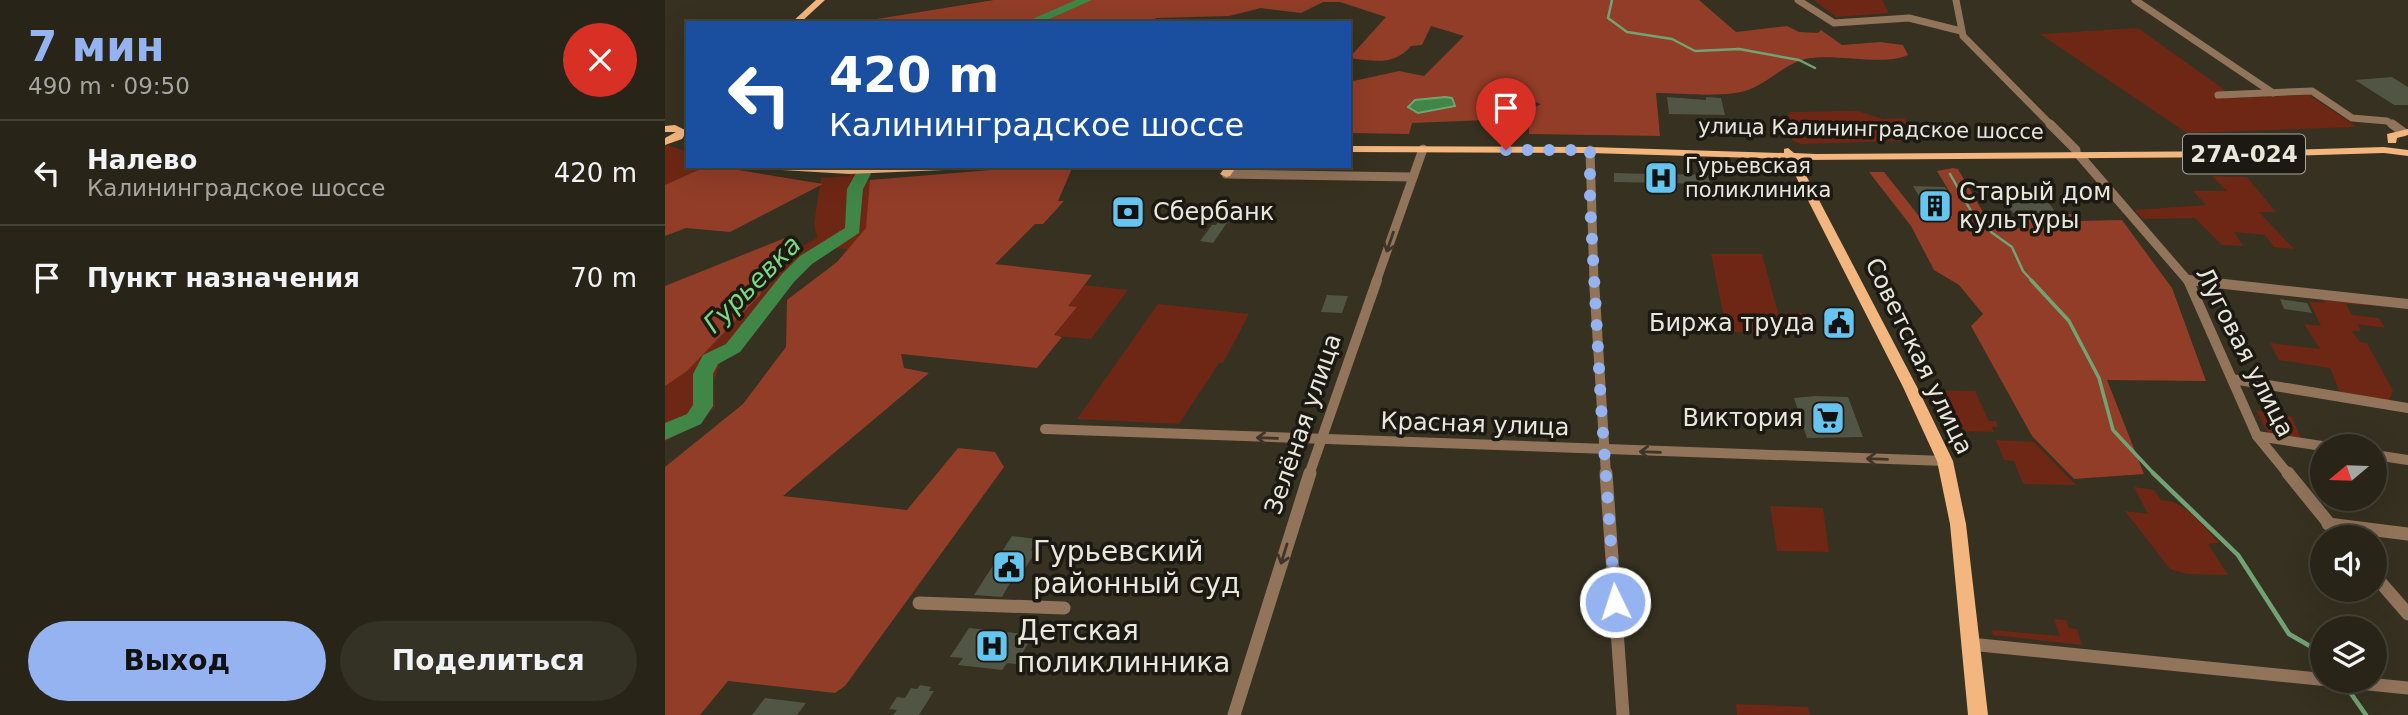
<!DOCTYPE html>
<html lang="ru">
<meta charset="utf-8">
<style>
:root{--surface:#282518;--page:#343125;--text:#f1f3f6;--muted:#a5a5a2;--line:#444237;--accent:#95b2f1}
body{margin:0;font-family:"DejaVu Sans",sans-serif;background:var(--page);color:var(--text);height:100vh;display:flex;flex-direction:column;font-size:26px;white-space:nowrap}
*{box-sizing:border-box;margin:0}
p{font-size:23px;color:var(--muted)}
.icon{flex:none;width:38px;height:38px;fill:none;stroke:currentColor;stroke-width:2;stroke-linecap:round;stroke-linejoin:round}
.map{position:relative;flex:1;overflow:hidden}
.drawer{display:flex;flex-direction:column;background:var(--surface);width:665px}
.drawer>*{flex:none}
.top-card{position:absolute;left:21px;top:21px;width:665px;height:147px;border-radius:0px;box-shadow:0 7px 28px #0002,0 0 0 2px var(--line);background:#1a4fa0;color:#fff;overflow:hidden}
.needle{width:46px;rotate:251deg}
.buttons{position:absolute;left:1645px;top:434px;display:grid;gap:14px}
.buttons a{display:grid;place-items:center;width:77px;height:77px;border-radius:50%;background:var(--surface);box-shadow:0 7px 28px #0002,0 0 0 2px var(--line);font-size:35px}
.pin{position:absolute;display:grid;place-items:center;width:60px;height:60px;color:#fff;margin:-72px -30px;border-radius:50% 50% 50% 0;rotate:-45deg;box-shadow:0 0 7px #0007}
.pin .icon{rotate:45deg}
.me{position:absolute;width:77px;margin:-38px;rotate:356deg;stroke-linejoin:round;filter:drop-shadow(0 0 5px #0008)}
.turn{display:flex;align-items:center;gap:24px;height:147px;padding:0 28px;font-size:32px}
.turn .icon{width:91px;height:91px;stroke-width:2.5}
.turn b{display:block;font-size:49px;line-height:60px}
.round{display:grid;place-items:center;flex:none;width:74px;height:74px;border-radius:37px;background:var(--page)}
.head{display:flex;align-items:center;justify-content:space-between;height:119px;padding:0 28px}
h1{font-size:42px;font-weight:700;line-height:52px;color:var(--accent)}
.primary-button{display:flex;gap:14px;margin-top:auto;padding:14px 28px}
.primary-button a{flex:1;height:80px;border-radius:42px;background:var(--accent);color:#111;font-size:28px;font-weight:700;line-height:80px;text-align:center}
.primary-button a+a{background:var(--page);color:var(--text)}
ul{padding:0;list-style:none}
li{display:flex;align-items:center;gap:21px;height:105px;padding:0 28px;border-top:2px solid var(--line)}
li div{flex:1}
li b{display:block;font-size:26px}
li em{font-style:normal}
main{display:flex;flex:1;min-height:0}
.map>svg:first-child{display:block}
.green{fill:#6e2714}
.forest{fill:#913d28}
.water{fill:#3f8647;stroke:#72a374;stroke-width:2}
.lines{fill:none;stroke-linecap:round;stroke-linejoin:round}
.stream-far2{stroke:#72a374;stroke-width:2.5}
.stream-far1{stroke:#72a374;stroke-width:3.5}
.stream{stroke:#72a374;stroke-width:4.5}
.river{fill:#3f8647;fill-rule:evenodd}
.building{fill:#515544}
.minor-far3{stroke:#92745a;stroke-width:7}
.minor-far2{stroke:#92745a;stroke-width:9}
.minor-far1{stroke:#92745a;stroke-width:10}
.minor{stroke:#92745a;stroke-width:13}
.major{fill:#f3b67e;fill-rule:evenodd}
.oneway{stroke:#3f3428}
.route{stroke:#95b2f1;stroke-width:12;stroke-dasharray:0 21.6}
.labels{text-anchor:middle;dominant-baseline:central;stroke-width:7;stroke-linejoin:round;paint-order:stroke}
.far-street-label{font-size:21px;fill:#e9e6dc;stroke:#1b1912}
.far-poi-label{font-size:21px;fill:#e9e6dc;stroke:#1b1912;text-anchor:start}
.shield{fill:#1b1912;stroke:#aba89f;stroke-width:2}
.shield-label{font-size:23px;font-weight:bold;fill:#e9e6dc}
.poi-label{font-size:24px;fill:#e9e6dc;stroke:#1b1912;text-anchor:start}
.street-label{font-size:24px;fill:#e9e6dc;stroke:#1b1912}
.water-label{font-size:26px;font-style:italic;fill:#7bd983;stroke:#1b1912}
.near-poi-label{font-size:28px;fill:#e9e6dc;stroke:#1b1912;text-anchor:start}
</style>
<main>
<section class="drawer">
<div class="head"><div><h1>7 мин</h1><p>490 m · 09:50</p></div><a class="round" style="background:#d93025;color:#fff"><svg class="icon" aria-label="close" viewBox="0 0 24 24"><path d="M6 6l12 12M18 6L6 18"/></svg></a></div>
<ul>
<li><svg class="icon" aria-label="left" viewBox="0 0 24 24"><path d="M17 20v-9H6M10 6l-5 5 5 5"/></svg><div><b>Налево</b><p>Калининградское шоссе</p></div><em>420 m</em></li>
<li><svg class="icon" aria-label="arrive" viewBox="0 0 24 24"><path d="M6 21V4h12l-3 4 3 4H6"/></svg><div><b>Пункт назначения</b></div><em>70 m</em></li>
</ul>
<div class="primary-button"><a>Выход</a><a>Поделиться</a></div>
</section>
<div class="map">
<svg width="1743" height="715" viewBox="0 0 1743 715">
<rect width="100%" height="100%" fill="#363120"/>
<g class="green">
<polygon points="1149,0 1217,0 1224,13 1171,17"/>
<polygon points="1473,28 1571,98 1644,95 1692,127 1522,133 1375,34"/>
<polygon points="1193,111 1218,119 1239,118 1249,131 1233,132 1239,134 1236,141 1136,144 1127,140 1125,133 1130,132 1128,127 1123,127 1120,117 1126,112"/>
<polygon points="0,144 23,152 23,166 42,166 0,185"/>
<path d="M192 166H201L193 175H200L202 180 227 179 229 185 191 251C183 250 172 247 165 249 122 263 103 330 58 354L49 381 50 407 41 416 0 442V383L107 263 152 238 149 224 156 178 184 176Z"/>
<polygon points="1547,176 1582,177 1611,212 1594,212 1629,249 1609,247 1600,235 1569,232 1578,246 1557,245 1530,218 1478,219 1470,210 1541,205 1528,191 1562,191"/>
<polygon points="1046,254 1097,254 1113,313 1142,313 1150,332 1062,332"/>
<polygon points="419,285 463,290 426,339 389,336 411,308 402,306"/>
<polygon points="1658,300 1743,307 1681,304 1687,315 1714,318 1720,328 1693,324 1696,331 1687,331 1695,342 1702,343 1728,391 1723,403 1676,395 1665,368 1614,360 1605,343 1655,349 1639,324 1656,326 1644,301 1660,303"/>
<polygon points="493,304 584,314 558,363 554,363 514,424 412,419"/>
<polygon points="1258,390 1310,391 1324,421 1331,421 1333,427 1327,427 1329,432 1281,431"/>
<polygon points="1591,410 1627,417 1637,441 1603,433"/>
<polygon points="1331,440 1369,442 1411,485 1358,484 1349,461 1339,460"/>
<path d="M1469 487 1489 490 1496 500C1520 500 1539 527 1554 543L1543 544 1563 575 1522 574 1505 569 1460 511 1483 514Z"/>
<polygon points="1105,506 1158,508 1164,552 1112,551"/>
<polygon points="1389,619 1401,620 1404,628 1412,629 1417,645 1328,635 1327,630 1395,636"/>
<polygon points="1071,704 1143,707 1145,715 1072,715"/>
</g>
<g class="forest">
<path d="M329 0H1034L1071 32 1122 26 1134 32 1153 33 1156 30 1177 45 1215 42 1238 45 1243 55C1221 66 1173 54 1146 58 1123 61 1108 79 1088 88 1066 99 1016 93 991 93L995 136 864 134V110L876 104 864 100 822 120 747 123 744 134 684 133V82L734 71 759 76 799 36 766 26 757 45 746 46C729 66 709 61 684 58L721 17 675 2H658L636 13 596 8 564 16 491 18 485 23H187Z"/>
<polygon points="42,166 49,166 158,184 65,232 21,228 0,236 0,185"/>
<polygon points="374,166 408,166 393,201 399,201 378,224 370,224 330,264 427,275 403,306 412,307 389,335 397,337 372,368 236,354 239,368 264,373 118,496 242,510 293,448 330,452 339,467 180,686 170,693 63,681 35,715 0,715 0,467 78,404 121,347 122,300 172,262 201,228 205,180"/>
<polygon points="1288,168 1293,169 1322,219 1333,228 1358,228 1353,214 1406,214 1411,221 1457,220 1507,288 1541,381 1442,380 1479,474 1409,479 1367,436 1306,326 1318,314 1294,285 1269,270 1246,226 1204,172 1219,172 1254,216 1287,216 1287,196 1272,171"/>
<polygon points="120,238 95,295 22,371 0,386 0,286"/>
</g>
<polygon class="water" points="780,97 787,98 790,106 753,113 743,107 750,100"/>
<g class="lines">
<g class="stream-far2">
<polyline points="947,0 943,18 962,32 1007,39 1030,51 1074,49 1134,60 1150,68"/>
<polyline points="1285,174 1306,211 1326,232 1347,247 1358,271 1368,282"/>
</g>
<polyline class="stream-far1" points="1366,280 1404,321 1434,378 1448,430 1490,475"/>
<g class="stream">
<polyline points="1488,473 1573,555 1624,634 1657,653"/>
<polyline points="1680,685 1701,715"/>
</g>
<g class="river">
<polygon points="411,0 427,0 375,23 358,23"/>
<polygon points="195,166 210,166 198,189 194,233 147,264 129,282 75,352 53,364 48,374 48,406 36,424 0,440 0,423 22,414 28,405 28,374 38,355 61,344 117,274 135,256 180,228 182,189"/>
</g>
</g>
<g class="building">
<polygon points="1727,77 1743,87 1743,105 1729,105 1690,80"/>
<polygon points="1002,97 1041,100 1041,97 1056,98 1060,115 1004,114"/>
<polygon points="986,169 1004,169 1005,174 1043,175 1045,184 949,182 949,173 987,174"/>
<polygon points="1248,186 1280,187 1285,196 1275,196 1286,215 1265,215"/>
<polygon points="565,203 581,204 573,217 566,217 548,243 535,241 547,225 551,225"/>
<polygon points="1341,203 1384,203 1391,213 1348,213"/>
<polygon points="662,295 683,296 677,313 656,312"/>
<polygon points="1615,299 1642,303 1647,313 1619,309"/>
<polygon points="1150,396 1183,397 1198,437 1142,438 1129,398"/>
<polygon points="347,536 372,539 366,550 371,551 351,583 345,583 337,597 309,595"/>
<polygon points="304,628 368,635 351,664 342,663 337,670 293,665 298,658 285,657"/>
<polygon points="255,685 266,687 264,691 269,691 254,715 228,715 232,710 224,709 232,697 240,698 246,688 252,689"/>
<polygon points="100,698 141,703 132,715 87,715"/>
</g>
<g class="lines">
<g class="minor-far3">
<polyline points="1133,0 1169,23 1244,18 1296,31"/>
<polyline points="1291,0 1298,36 1387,126"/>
<polyline points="1470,0 1608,93"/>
<polyline points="1553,95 1647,91 1687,118 1722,121 1729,126"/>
</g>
<g class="minor-far2">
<polyline points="1385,124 1411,150"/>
<polyline points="1727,124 1738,132"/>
<polyline points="925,150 929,282"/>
<polyline points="1415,156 1524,282"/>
<polyline points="561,174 748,177"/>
<polyline points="1523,280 1537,282"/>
<polyline points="711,282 758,149"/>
</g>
<g class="minor-far1">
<polyline points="929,280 941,475"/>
<polyline points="1523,280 1592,436 1624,475"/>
<polyline points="1523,280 1743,304"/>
<polyline points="1567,379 1743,408"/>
<polyline points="380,429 1280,461"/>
<polyline points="1592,436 1657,446"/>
<polyline points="1710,455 1743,460"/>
<polyline points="644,475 712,280"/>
</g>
<g class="minor">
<polyline points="941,473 958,715"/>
<polyline points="1623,473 1675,537"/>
<polyline points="1663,524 1743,534"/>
<polyline points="1710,576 1743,614"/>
<polyline points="254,603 399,608"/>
<polyline points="1305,644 1743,688"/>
<polyline points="569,715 645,473"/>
</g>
<g class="major">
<polygon points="151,0 160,0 135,23 126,23"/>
<polygon points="10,125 22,131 17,139 0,145 0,138 11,132 0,132 0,126"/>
<polygon points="1743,129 1743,135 1732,138 1731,143 1723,143 1722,134"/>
<polygon points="684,146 925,147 1119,153 1119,149 1123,148 1129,153 1151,154 1584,151 1719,147 1743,150 1743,156 1719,153 1584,157 1133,160 1252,387 1288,461 1301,524 1323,715 1303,715 1285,524 1272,461 1238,387 1122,159 925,153 684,152"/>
<polygon points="95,166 307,166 302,169 184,174 100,169"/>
<polygon points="561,166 572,166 565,176 561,177 555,174"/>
</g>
</g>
<defs><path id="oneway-shaft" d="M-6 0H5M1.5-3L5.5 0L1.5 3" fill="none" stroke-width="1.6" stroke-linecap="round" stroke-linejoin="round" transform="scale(1.75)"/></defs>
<g class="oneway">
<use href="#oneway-shaft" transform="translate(725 242) rotate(109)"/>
<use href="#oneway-shaft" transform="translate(602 438) rotate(-178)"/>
<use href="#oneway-shaft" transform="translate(985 452) rotate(-178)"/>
<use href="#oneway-shaft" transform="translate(1212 459) rotate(-178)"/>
<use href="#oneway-shaft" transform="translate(619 554) rotate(107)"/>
</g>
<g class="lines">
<polyline class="route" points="841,150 925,150 925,202 936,405 950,602"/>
</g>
<defs>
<symbol id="hospital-square" viewBox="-11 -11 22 22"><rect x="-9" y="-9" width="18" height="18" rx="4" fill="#65c5ee" stroke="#1b1912"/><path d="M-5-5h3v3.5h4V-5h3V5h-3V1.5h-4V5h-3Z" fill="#111"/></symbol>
<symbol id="building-square" viewBox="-11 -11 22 22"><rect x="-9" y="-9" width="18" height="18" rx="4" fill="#65c5ee" stroke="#1b1912"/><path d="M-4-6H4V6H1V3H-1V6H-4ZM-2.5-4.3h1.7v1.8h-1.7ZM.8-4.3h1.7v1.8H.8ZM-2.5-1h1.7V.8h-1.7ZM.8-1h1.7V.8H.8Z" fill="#111"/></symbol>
<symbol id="bank-square" viewBox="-11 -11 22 22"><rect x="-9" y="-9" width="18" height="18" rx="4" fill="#65c5ee" stroke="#1b1912"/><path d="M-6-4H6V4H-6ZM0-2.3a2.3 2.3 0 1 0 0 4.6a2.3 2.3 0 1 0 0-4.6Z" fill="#111"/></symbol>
<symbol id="civic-square" viewBox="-11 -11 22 22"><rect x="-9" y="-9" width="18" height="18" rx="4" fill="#65c5ee" stroke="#1b1912"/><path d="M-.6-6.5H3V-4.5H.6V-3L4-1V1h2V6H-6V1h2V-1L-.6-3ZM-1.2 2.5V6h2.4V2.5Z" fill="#111"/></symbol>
<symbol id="supermarket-square" viewBox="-11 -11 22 22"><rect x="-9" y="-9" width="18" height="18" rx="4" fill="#65c5ee" stroke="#1b1912"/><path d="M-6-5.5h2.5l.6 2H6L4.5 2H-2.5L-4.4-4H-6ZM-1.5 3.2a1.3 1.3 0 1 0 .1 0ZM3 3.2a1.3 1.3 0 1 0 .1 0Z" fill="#111"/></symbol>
</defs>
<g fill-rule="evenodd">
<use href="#hospital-square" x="977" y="159" width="38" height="38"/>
<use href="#building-square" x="1251" y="187" width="38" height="38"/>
<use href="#bank-square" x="444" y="193" width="38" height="38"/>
<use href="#civic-square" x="1155" y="304" width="38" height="38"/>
<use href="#supermarket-square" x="1144" y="399" width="38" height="38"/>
<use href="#civic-square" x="325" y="548" width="38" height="38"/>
<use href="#hospital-square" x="308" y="627" width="38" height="38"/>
</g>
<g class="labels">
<g class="far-street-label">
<text transform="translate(1206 129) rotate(1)">улица Калининградское шоссе</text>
</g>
<g class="far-poi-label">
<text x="1020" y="166">Гурьевская<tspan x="1020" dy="24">поликлиника</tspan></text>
</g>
<rect class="shield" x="1518" y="134.5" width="122" height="39" rx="5"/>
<g class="shield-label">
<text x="1579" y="154">27А-024</text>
</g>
<g class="poi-label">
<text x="1294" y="192">Старый дом<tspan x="1294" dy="28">культуры</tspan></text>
<text x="488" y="212">Сбербанк</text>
<text x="1150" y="323" text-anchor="end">Биржа труда</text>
<text x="1138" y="418" text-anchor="end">Виктория</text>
</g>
<g class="street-label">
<text transform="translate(1580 352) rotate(63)">Луговая улица</text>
<text transform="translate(1254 356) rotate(64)">Советская улица</text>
<text transform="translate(638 424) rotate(-71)">Зелёная улица</text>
<text transform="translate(810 424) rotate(2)">Красная улица</text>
</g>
<g class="water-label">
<text transform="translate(87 284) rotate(-45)">Гурьевка</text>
</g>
<g class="near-poi-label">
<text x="368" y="551">Гурьевский<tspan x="368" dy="32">районный суд</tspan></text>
<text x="352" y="630">Детская<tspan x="352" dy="32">поликлинника</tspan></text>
</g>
</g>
</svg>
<div class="buttons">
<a><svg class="needle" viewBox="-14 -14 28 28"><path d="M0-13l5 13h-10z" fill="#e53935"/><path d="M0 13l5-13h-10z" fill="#a5a5a2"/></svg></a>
<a><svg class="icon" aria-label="sound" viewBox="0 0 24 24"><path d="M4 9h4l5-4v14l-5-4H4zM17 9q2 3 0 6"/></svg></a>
<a><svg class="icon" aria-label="layers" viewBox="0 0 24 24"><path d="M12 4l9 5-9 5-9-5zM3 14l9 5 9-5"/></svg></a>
</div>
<div class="pin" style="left:841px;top:150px;background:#d93025"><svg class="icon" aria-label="arrive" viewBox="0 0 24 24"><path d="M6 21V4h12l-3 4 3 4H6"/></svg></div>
<svg class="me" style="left:950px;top:602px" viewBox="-20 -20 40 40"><circle r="17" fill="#95b2f1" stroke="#fff" stroke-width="3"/><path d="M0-11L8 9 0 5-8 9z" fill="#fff"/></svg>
<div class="top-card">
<div class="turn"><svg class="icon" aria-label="left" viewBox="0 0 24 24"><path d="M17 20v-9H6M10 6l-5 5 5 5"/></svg><div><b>420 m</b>Калининградское шоссе</div></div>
</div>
</div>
</main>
